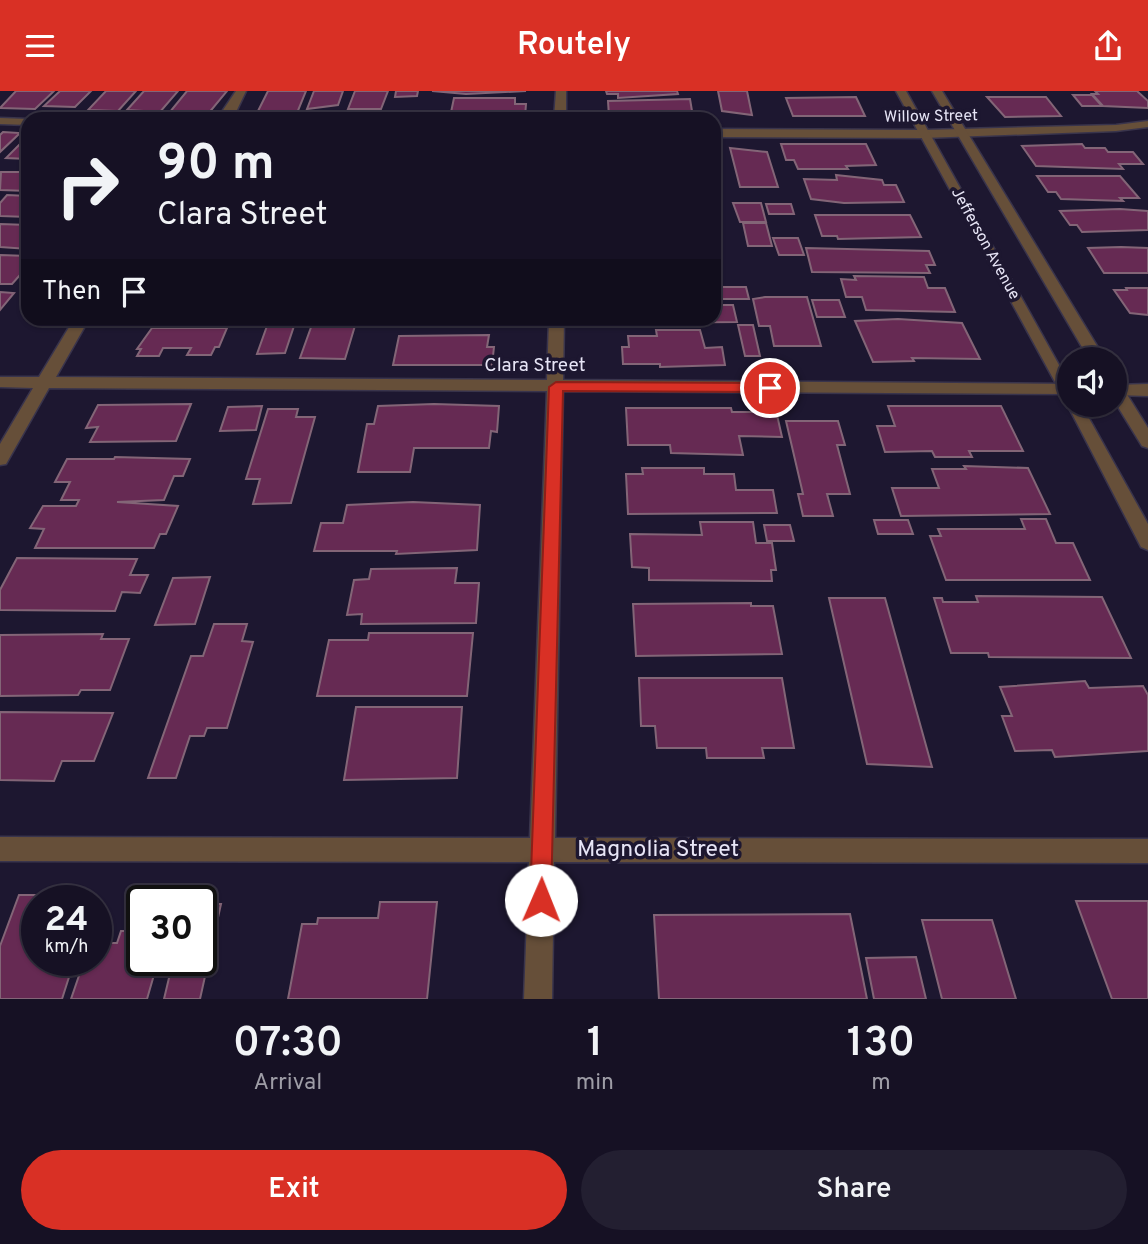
<!DOCTYPE html>
<style>
:root{--surface:#161124;--page:#231f31;--text:#f1f3f6;--muted:#9e9da6;--line:#353141;--accent:#d93025}
body{margin:0;font-family:Overpass,sans-serif;background:var(--page);color:var(--text);height:100vh;display:flex;flex-direction:column;font-size:26px;white-space:nowrap}
*{box-sizing:border-box;margin:0}
p{font-size:23px;color:var(--muted)}
.icon{flex:none;width:38px;height:38px;fill:none;stroke:currentColor;stroke-width:2;stroke-linecap:round;stroke-linejoin:round}
.map{position:relative;height:908px;overflow:hidden}
.drawer{display:flex;flex-direction:column;background:var(--surface);flex:1}
.drawer>*{flex:none}
.guide{position:absolute;left:21px;top:21px;width:700px;height:214px;border-radius:21px;box-shadow:0 2px 5px #0004,0 0 0 2px var(--line);background:#161124;color:var(--text);overflow:hidden}
.buttons{position:absolute;left:1057px;top:256px;display:grid;gap:14px}
.buttons a{display:grid;place-items:center;width:70px;height:70px;border-radius:50%;background:var(--surface);box-shadow:0 2px 5px #0004,0 0 0 2px var(--line);font-size:35px}
.speed{position:absolute;left:21px;top:794px;display:flex;gap:14px;font-size:35px;font-weight:700;text-align:center}
.speed>*{display:grid;place-content:center;width:91px;height:91px;border-radius:50%;background:var(--surface);box-shadow:0 2px 5px #0004,0 0 0 2px var(--line);line-height:1}
.speed small{font-size:18px;font-weight:400}
.speed .limit{border:4px solid #111;border-radius:10px;background:#fff;color:#111}
.pin{position:absolute;display:grid;place-items:center;width:60px;height:60px;color:#fff;margin:-30px;border:4px solid #fff;border-radius:50%;box-shadow:0 2px 7px #0007}
.me{position:absolute;width:77px;margin:-38px;rotate:1deg;stroke-linejoin:round;filter:drop-shadow(0 0 5px #0008)}
.turn{display:flex;align-items:center;gap:24px;height:147px;padding:0 21px;font-size:32px}
.turn .icon{width:91px;height:91px;stroke-width:2.5}
.turn b{display:block;font-size:49px;line-height:60px}
.then{display:flex;align-items:center;height:66px;padding:0 21px;background:#0003;gap:14px;font-size:26px}
.eta{display:flex;justify-content:space-evenly;align-items:center;height:119px;text-align:center}
.eta b{font-size:42px;font-weight:600;line-height:49px}
.button{display:flex;gap:14px;margin-top:auto;padding:14px 21px}
.button a{flex:1;height:80px;border-radius:42px;background:var(--accent);color:#fff;font-size:28px;font-weight:600;line-height:80px;text-align:center}
.button a+a{background:var(--page);color:var(--text)}
header{display:flex;justify-content:space-between;align-items:center;height:91px;padding:0 21px;background:var(--accent);color:#fff;font-size:32px;font-weight:600}
.map>svg:first-child{display:block}
.building{fill:#662a53;stroke:#836577;stroke-width:2}
.lines{fill:none;stroke-linecap:round;stroke-linejoin:round}
.minor-casing{stroke:#39344c;stroke-width:3}
.tertiary-casing{stroke:#39344c;stroke-width:3}
.minor{fill:#664f39;fill-rule:evenodd}
.tertiary{fill:#664f39;fill-rule:evenodd}
.route{fill:#d93025;stroke:#8d1f18;stroke-width:2}
.labels{text-anchor:middle;dominant-baseline:central;stroke-width:7;stroke-linejoin:round;paint-order:stroke}
.far-street-label{font-size:16px;fill:#e7e5f6;stroke:#1d1730}
.street-label{font-size:19px;fill:#e7e5f6;stroke:#1d1730}
.near-street-label{font-size:23px;fill:#e7e5f6;stroke:#1d1730}
</style>
<header><svg class="icon" aria-label="menu" viewBox="0 0 24 24"><path d="M4 6h16M4 12h16M4 18h16"/></svg>Routely<svg class="icon" aria-label="share" viewBox="0 0 24 24"><path d="M12 15V3M7 8l5-5 5 5M5 13v7h14v-7"/></svg></header>
<div class="map">
<svg width="1148" height="908" viewBox="0 0 1148 908">
<rect width="100%" height="100%" fill="#1d1730"/>
<g class="building">
<polygon points="16,0 54,0 35,18 0,17"/>
<polygon points="60,0 91,0 75,16 44,15"/>
<polygon points="106,0 136,0 118,20 88,19"/>
<polygon points="144,0 178,0 160,21 127,19"/>
<polygon points="187,0 227,0 208,23 169,22"/>
<polygon points="268,0 306,0 297,22 257,22"/>
<polygon points="314,0 343,0 338,14 307,18"/>
<polygon points="355,0 388,0 381,18 348,18"/>
<polygon points="396,0 418,0 417,5 395,6"/>
<polygon points="432,0 526,0 466,3"/>
<polygon points="606,0 677,0 678,3 618,7 618,3 607,3"/>
<polygon points="718,0 747,0 752,24 722,20"/>
<polygon points="1095,0 1137,0 1148,10 1148,17 1103,15 1092,3 1098,3"/>
<polygon points="1073,4 1092,4 1102,15 1082,15"/>
<polygon points="856,6 865,25 793,25 786,7"/>
<polygon points="987,6 1046,6 1061,25 1005,26"/>
<polygon points="454,7 515,7 515,13 526,13 525,26 450,26"/>
<polygon points="690,8 693,26 609,26 608,10"/>
<polygon points="3,41 20,42 0,61 0,44"/>
<polygon points="25,48 28,48 28,68 6,67"/>
<polygon points="781,53 866,53 876,74 846,75 848,78 798,78 794,69 786,69"/>
<polygon points="1082,53 1085,57 1105,57 1108,61 1133,61 1143,73 1119,73 1123,78 1036,75 1022,55"/>
<polygon points="730,57 767,61 778,96 740,96"/>
<polygon points="28,81 28,100 0,99 1,81"/>
<polygon points="836,84 882,89 884,94 896,94 904,111 844,112 811,108 804,88 837,89"/>
<polygon points="1037,85 1120,85 1139,107 1120,107 1123,110 1061,108 1056,101 1048,101"/>
<polygon points="7,104 28,105 28,126 0,125 0,112"/>
<polygon points="733,112 761,112 766,131 740,131"/>
<polygon points="766,113 791,113 794,123 769,123"/>
<polygon points="1120,118 1148,120 1148,139 1082,141 1077,134 1070,134 1060,120"/>
<polygon points="815,124 910,124 921,146 838,148 837,145 822,145"/>
<polygon points="743,132 766,132 772,155 748,155"/>
<polygon points="0,133 28,134 28,158 0,156"/>
<polygon points="773,147 798,147 804,164 779,164"/>
<polygon points="1121,156 1148,157 1148,182 1104,182 1088,157"/>
<polygon points="806,157 929,160 935,174 926,174 930,182 812,181"/>
<polygon points="0,164 28,165 28,175 12,193 0,193"/>
<polygon points="854,185 924,186 928,197 945,197 955,221 866,219 862,206 846,206 841,188 856,189"/>
<polygon points="714,196 746,196 749,208 714,208"/>
<polygon points="1126,197 1148,197 1148,224 1130,222 1114,199 1127,199"/>
<polygon points="0,201 14,202 0,219"/>
<polygon points="765,206 807,206 821,255 774,255 770,235 759,235 753,208"/>
<polygon points="812,209 839,209 845,226 817,226"/>
<polygon points="714,214 733,214 737,231 621,232 621,228 714,228"/>
<polygon points="314,228 357,228 345,268 300,267"/>
<polygon points="399,228 496,228 434,232 434,230 399,230"/>
<polygon points="898,228 962,232 980,268 912,267 914,270 873,271 855,230"/>
<polygon points="738,234 753,234 760,265 745,265"/>
<polygon points="267,235 294,235 285,262 257,263"/>
<polygon points="152,237 227,237 219,256 215,256 211,264 187,264 191,257 163,257 159,265 137,265 141,258 137,258"/>
<polygon points="656,239 700,239 705,257 722,256 725,274 660,276 660,273 623,273 622,256 629,256 628,245 657,245"/>
<polygon points="489,244 487,256 494,256 492,274 393,274 399,245"/>
<polygon points="191,313 176,350 90,351 98,336 86,337 98,314"/>
<polygon points="434,313 499,315 497,341 491,340 489,357 414,357 410,381 358,381 367,333 374,333 378,315"/>
<polygon points="262,315 256,339 220,340 228,316"/>
<polygon points="888,315 1001,315 1023,360 969,360 972,366 935,366 932,360 885,361 877,335 895,335"/>
<polygon points="626,317 731,317 732,321 767,321 768,324 777,324 782,346 739,345 743,364 671,362 670,354 628,354"/>
<polygon points="268,318 298,318 296,326 315,326 291,412 253,413 260,388 246,388"/>
<polygon points="786,330 838,330 845,354 837,354 850,403 827,403 833,425 803,425 798,403 803,403"/>
<polygon points="115,366 190,368 183,385 174,385 164,409 117,411 178,415 166,443 160,443 154,457 35,457 44,438 30,437 43,415 76,415 79,409 61,409 70,391 55,391 67,368 114,368"/>
<polygon points="964,375 1028,377 1050,423 901,425 892,397 939,397 932,378 966,378"/>
<polygon points="642,377 704,377 704,383 734,383 736,399 773,399 777,422 628,423 626,383 643,383"/>
<polygon points="413,411 480,414 477,459 396,463 397,460 314,460 321,432 343,432 347,414"/>
<polygon points="1021,428 1046,428 1056,452 1073,452 1090,489 946,489 930,445 941,445 938,438 1025,438"/>
<polygon points="874,429 908,429 913,443 878,443"/>
<polygon points="700,431 753,431 756,452 772,452 776,479 771,479 772,490 649,489 649,477 632,476 630,443 702,444"/>
<polygon points="764,434 790,434 794,450 767,450"/>
<polygon points="17,467 137,468 130,484 148,484 140,502 122,501 115,520 0,519 0,499"/>
<polygon points="457,477 455,492 479,492 476,532 361,533 362,523 347,524 354,489 369,488 371,478"/>
<polygon points="210,486 195,533 155,534 173,487"/>
<polygon points="976,505 1102,506 1131,567 989,566 988,562 951,562 934,507 942,507 943,511 978,511"/>
<polygon points="829,507 885,507 932,676 867,673"/>
<polygon points="751,512 751,515 773,515 782,563 636,565 633,513"/>
<polygon points="214,533 247,533 242,550 253,551 227,637 207,637 204,645 190,645 176,687 148,687 191,565 203,565"/>
<polygon points="369,542 473,542 467,605 317,605 329,549 368,549"/>
<polygon points="103,543 101,548 129,548 110,599 81,599 78,604 0,605 0,544"/>
<polygon points="639,587 782,587 794,657 762,657 764,667 707,667 706,657 657,657 655,635 641,635"/>
<polygon points="1085,590 1089,597 1143,595 1148,604 1148,660 1055,666 1052,659 1015,660 1002,625 1012,625 1000,596"/>
<polygon points="356,616 462,616 457,687 344,689"/>
<polygon points="0,621 113,622 94,670 62,670 54,690 0,689"/>
<polygon points="19,804 61,804 59,810 37,810 37,870 80,870 76,883 70,883 62,908 0,908 0,855"/>
<polygon points="1076,810 1148,810 1148,908 1112,908"/>
<polygon points="380,811 437,811 427,908 288,908 302,833 317,833 318,827 378,827"/>
<polygon points="201,813 221,813 200,908 164,908 173,870 201,870"/>
<polygon points="850,823 867,908 659,908 654,824"/>
<polygon points="922,829 992,829 1016,908 942,908"/>
<polygon points="121,840 142,840 142,870 158,870 147,908 71,908 84,870 96,870 96,852 117,852"/>
<polygon points="916,866 926,908 874,908 866,867"/>
</g>
<g class="lines">
<defs>
<g id="minor">
<polygon points="236,0 246,0 234,25 231,28 217,28"/>
<polygon points="556,0 566,0 566,28 554,28"/>
<polygon points="0,27 28,28 30,28 28,34 0,33"/>
<polygon points="1148,30 1148,36 1116,40 924,47 714,46 714,38 924,39 1116,34"/>
<polygon points="74,228 89,228 56,286 547,289 549,228 564,228 563,289 1069,293 1069,303 563,300 555,747 1148,748 1148,772 554,771 552,908 524,908 529,771 0,770 0,746 530,747 547,300 49,297 6,373 0,374 0,353 33,297 0,296 0,286 39,286"/>
<polygon points="1148,293 1148,305 1115,304 1115,294"/>
</g>
<g id="tertiary">
<polygon points="896,0 906,0 1069,292 1069,313 1081,313 1148,433 1148,459 1141,456 1066,311"/>
<polygon points="932,0 942,0 1105,268 1089,268"/>
<polygon points="1115,293 1121,294 1148,337 1148,357 1142,355 1115,311"/>
</g>
</defs>
<use href="#minor" class="minor-casing"/>
<use href="#tertiary" class="tertiary-casing"/>
<use href="#minor" class="minor"/>
<use href="#tertiary" class="tertiary"/>
</g>
<polygon class="route" points="556,291 770,292 777,297 770,301 563,300 551,809 548,816 541,819 533,816 530,809 549,296"/>
<g class="labels">
<g class="far-street-label">
<text transform="translate(931 26) rotate(-1)">Willow Street</text>
<text transform="translate(985 153) rotate(61)">Jefferson Avenue</text>
</g>
<g class="street-label">
<text x="535" y="275">Clara Street</text>
</g>
<g class="near-street-label">
<text x="658" y="759">Magnolia Street</text>
</g>
</g>
</svg>
<div class="buttons">
<a><svg class="icon" aria-label="sound" viewBox="0 0 24 24"><path d="M4 9h4l5-4v14l-5-4H4zM17 9q2 3 0 6"/></svg></a>
</div>
<div class="speed"><div>24<small>km/h</small></div><div class="limit">30</div></div>
<div class="pin" style="left:770px;top:297px;background:#d93025"><svg class="icon" aria-label="arrive" viewBox="0 0 24 24"><path d="M6 21V4h12l-3 4 3 4H6"/></svg></div>
<svg class="me" style="left:541px;top:809px" viewBox="-20 -20 40 40"><circle r="19" fill="#fff"/><path d="M0-13L10 11 0 6-10 11z" fill="#d93025"/></svg>
<div class="guide">
<div class="turn"><svg class="icon" aria-label="right" viewBox="0 0 24 24"><path d="M7 20v-9h11M14 6l5 5-5 5"/></svg><div><b>90 m</b>Clara Street</div></div>
<div class="then">Then<svg class="icon" aria-label="arrive" viewBox="0 0 24 24"><path d="M6 21V4h12l-3 4 3 4H6"/></svg></div>
</div>
</div>
<section class="drawer">
<div class="eta">
<div><b>07:30</b><p>Arrival</p></div>
<div><b>1</b><p>min</p></div>
<div><b>130</b><p>m</p></div>
</div>
<div class="button"><a>Exit</a><a>Share</a></div>
</section>
